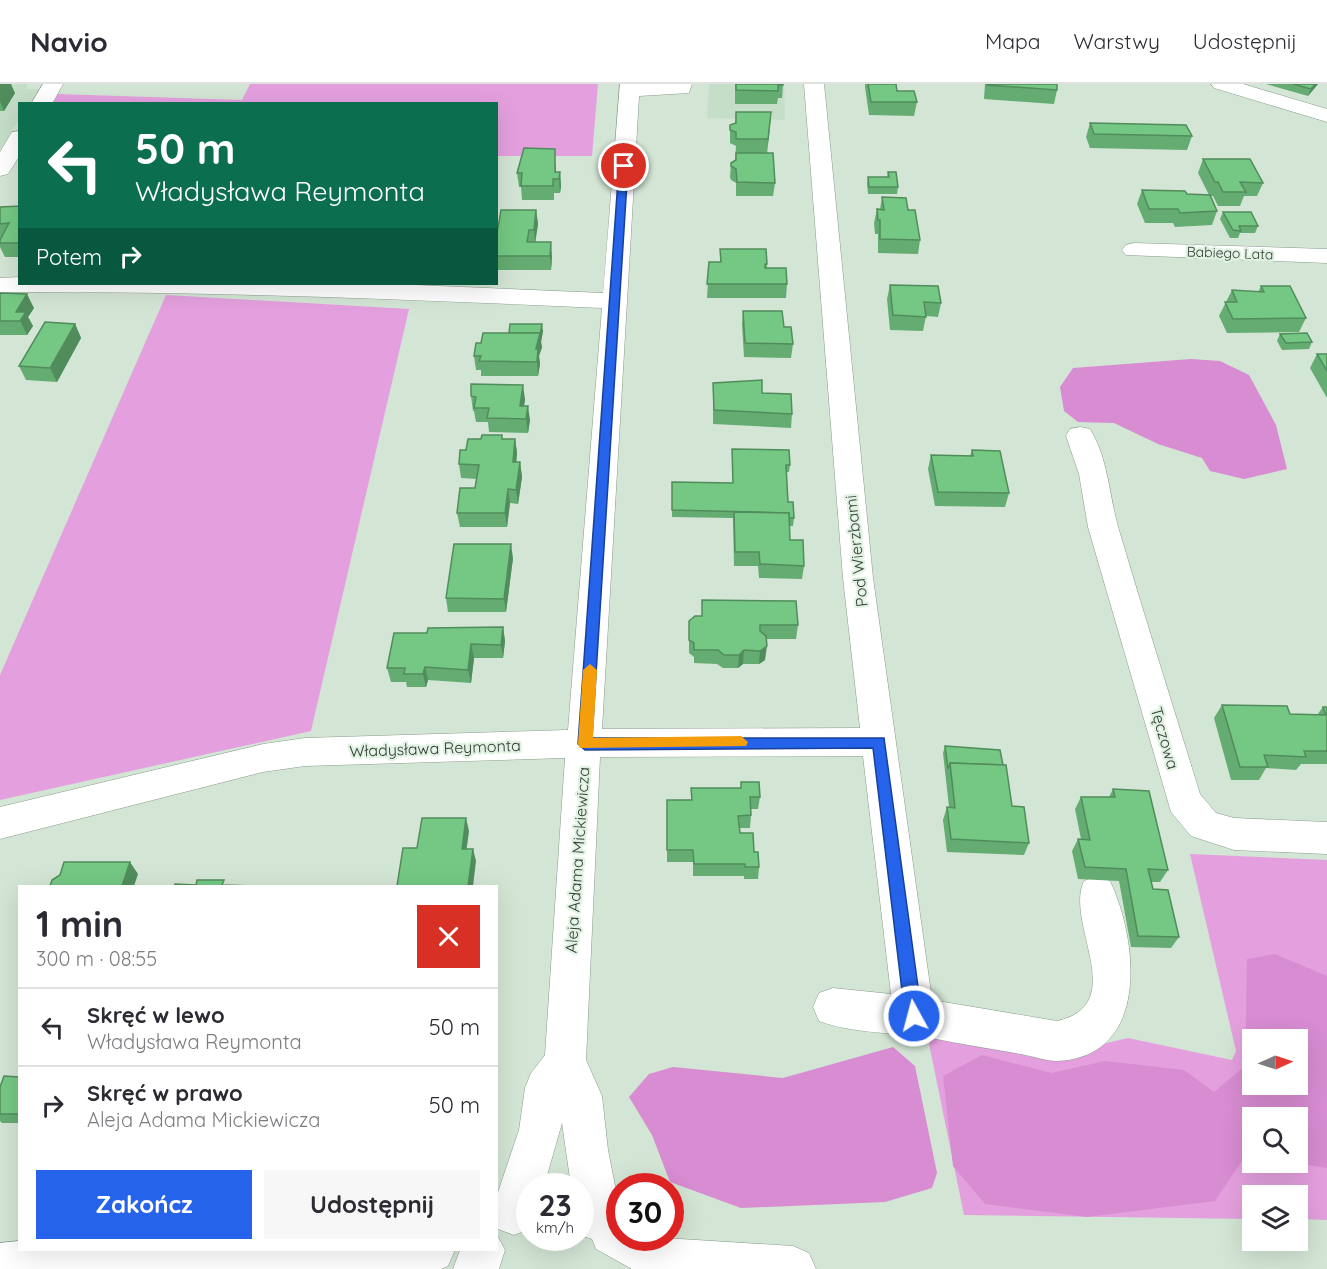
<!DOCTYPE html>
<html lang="pl">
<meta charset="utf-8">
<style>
:root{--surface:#fff;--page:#f7f7f7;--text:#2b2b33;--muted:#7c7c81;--line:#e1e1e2;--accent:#2563eb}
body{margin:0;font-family:Quicksand,sans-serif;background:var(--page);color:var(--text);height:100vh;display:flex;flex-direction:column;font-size:22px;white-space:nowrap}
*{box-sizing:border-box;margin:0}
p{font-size:20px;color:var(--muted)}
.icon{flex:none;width:33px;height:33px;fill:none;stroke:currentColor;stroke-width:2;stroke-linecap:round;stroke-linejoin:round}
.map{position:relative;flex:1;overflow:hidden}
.details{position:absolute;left:18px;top:801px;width:480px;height:366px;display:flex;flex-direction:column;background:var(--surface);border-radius:0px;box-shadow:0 6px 24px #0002}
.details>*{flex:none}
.top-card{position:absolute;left:18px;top:18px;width:480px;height:183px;border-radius:0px;box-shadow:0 6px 24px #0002;background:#0b6e4f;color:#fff;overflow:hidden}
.needle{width:39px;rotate:87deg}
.fabs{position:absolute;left:1242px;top:945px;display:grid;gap:12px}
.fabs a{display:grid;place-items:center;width:66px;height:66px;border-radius:0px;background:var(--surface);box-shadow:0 6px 24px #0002;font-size:30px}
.speed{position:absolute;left:516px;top:1089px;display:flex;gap:12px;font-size:30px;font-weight:700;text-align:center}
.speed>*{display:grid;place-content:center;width:78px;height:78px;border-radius:50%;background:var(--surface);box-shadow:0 6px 24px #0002;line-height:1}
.speed small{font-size:15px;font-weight:400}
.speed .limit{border:9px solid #d22;background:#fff;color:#111}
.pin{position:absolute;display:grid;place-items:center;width:51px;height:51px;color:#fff;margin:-26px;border:3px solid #fff;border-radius:50%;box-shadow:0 2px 6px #0007}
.me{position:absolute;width:66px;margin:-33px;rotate:353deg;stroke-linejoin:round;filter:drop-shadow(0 0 4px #0008)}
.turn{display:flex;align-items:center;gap:21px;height:126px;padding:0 18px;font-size:27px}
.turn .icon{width:78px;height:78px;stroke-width:2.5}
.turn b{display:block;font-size:42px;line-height:51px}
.then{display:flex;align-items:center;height:57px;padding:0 18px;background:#0003;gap:12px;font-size:22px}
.round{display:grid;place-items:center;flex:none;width:63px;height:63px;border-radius:0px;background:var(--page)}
.summary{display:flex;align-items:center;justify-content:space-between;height:102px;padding:0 18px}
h1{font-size:36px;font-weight:700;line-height:45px}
.cta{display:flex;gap:12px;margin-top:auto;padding:12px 18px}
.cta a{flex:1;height:69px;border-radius:0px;background:var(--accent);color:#fff;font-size:24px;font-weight:700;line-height:69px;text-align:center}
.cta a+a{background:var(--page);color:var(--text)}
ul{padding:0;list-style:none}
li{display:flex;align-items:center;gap:18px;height:78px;padding:0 18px;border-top:2px solid var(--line)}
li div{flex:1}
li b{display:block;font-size:22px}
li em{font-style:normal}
header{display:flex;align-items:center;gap:36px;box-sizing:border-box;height:84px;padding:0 30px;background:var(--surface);border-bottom:2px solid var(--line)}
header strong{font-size:28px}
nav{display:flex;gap:33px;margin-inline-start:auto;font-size:21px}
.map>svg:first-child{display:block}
.built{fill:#c5dec8}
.green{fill:#e4a0de;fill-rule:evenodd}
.forest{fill:#d88cd2;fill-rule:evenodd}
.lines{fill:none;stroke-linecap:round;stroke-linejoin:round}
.minor-casing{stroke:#8a9b8c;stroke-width:1}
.minor{fill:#fff;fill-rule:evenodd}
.wall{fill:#64ac71}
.shaded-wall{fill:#518c5c}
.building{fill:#74c883;stroke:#518c5c;stroke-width:1.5}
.route{fill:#2563eb;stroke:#184099;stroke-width:1.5}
.slow{fill:#f59e0b}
.labels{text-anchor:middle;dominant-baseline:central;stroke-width:4.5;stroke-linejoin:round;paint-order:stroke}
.far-street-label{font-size:14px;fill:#373e37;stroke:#e0f2e2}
.street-label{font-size:16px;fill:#373e37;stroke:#e0f2e2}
</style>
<header>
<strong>Navio</strong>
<nav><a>Mapa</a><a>Warstwy</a><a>Udostępnij</a></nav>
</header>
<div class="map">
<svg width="1327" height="1185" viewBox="0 0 1327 1185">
<rect width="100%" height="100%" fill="#d3e5d5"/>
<g class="built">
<polygon points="0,0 28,0 26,5 39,5 30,19 20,20 19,35 0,66"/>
<polygon points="709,0 784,0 785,36 707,34"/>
</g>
<g class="green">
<polygon points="250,0 598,0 592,72 497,72 496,20 51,20 57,10 242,16"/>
<polygon points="166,211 409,225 311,647 0,716 0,591"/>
<path d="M1190 770 1327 776V1136L1298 1135V1112H1252V1135L964 1131 927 950 1056 971 1128 954 1232 976 1236 967ZM1252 956H1298V1000H1252ZM1252 1034H1298V1078H1252Z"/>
</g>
<g class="forest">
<polygon points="1191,275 1220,277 1249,291 1276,341 1287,385 1244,395 1210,387 1202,374 1158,360 1114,339 1078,338 1064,327 1060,303 1073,284"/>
<path d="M1275 870 1327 892V1084L1296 1079 1298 1034H1252V1062L1215 1117 1087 1133 985 1120 953 1082 943 992 982 971 1051 989 1105 977 1184 986 1214 1008 1245 982 1247 875ZM1252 956H1298V1000H1252Z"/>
<polygon points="893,963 915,982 937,1089 932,1104 885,1118 741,1124 670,1098 652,1051 629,1013 649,990 673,983 783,994"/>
</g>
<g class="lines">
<defs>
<g id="minor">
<polygon points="43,0 63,0 52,20 31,20"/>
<path d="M620 0H692L689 9 639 12 602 645 860 644 843 494 804 0H824L873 494 932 916 1057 937C1131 920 1064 839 1084 797L1097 792 1110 797C1138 856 1151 973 1057 977 1046 977 1032 972 1021 970 991 965 961 960 931 954 895 948 853 950 819 937L813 923 819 909 833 904 891 910 863 672 600 673 586 976 602 1012 608 1066 620 1127V1154H664L793 1162 809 1169 816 1185H632L596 1165 592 1155 583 1152 580 1145V1102H571L562 1039 544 1102H530V1145L514 1151 498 1145 496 1114 519 1046 525 1004 531 989 545 971 565 674 305 682 263 688 0 755V723L263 660 305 654 568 646 602 224C401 215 201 207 0 208V194L20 193V200H392L603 209Z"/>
<polygon points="1211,0 1243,0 1327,25 1327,38 1214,4"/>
<polygon points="20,47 20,71 8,90 0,92 0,68 12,48"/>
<polygon points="1134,159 1327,165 1327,179 1126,171 1122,166 1126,161"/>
<path d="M1080 343 1090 345C1109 376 1109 413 1119 446 1145 534 1173 622 1200 710L1216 729 1234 734 1327 738V770L1234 766 1191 752 1171 728 1088 443 1079 390 1066 352 1070 345Z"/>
<polygon points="496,1149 505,1166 499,1185 453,1185 460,1166 496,1166"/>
<polygon points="20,1157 20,1166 455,1166 448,1182 441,1185 0,1185 0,1159"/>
</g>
</defs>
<use href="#minor" class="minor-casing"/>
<use href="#minor" class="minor"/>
</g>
<g class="wall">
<polygon points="0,0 15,9 4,27 0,27"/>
<polygon points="735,0 783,0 782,14 778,14 777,20 735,20"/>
<polygon points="865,0 896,0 897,7 917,18 914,32 869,31 865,3"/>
<polygon points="985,0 1057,0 1057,6 1054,20 984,15"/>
<polygon points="1266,0 1318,0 1308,12"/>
<polygon points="736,28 770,42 767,69 775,99 773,112 736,112 736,99 731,96 730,93 731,79 735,76 736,62 730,59 730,41 735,39"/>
<polygon points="1090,39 1192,52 1187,66 1090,64 1086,53"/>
<polygon points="1203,75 1263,99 1257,112 1244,112 1240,122 1218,122 1213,112 1211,112 1217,127 1212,141 1175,143 1173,139 1145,139 1137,120 1142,106 1187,110 1209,111 1198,89"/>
<polygon points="556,79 556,88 560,88 561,102 560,109 554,109 554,116 522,116 521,103 519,103 517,89"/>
<polygon points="888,88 898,103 897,110 868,110 867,100 868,93 887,93"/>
<polygon points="882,113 908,126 920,156 918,170 878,169 878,150 875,150 874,139 877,125 880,125"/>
<polygon points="20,122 20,173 5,173 0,163 0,156 1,154 0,154 0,123"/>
<polygon points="536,126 538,140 535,158 552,172 551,186 496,186 496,144"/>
<polygon points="1223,128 1258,142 1255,149 1240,149 1238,154 1230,154 1220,135"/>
<polygon points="720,165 767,180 767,184 787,200 786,214 707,214 709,178 720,178"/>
<polygon points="890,201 941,219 938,233 926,232 923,247 890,246 887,215"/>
<polygon points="1261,202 1306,234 1299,248 1227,249 1219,232 1232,206 1258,208"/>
<polygon points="0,209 34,224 28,233 33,242 27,251 0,251"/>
<polygon points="743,227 784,243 793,260 791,274 744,273 742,241"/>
<polygon points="75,240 81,254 57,298 26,296 19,282"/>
<polygon points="543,247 541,258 542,263 539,272 540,280 538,292 481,292 481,286 476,286 474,272 481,259 509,249"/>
<polygon points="1280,250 1312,258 1309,265 1282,266 1277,257"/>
<polygon points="1317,270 1327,270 1327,314 1310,284"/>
<polygon points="713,299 762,309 792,330 791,344 713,340"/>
<polygon points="471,312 525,315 524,322 530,336 528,349 489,348 488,338 476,338 474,327 473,327"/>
<polygon points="503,355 515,355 517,369 516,378 520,378 522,393 518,420 510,419 507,443 460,443 457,429 475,404 477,395 461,394 459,380 466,366"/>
<polygon points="732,365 790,381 789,388 786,388 788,418 794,434 793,442 790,442 790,456 804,482 802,495 759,494 758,482 734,482 733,434 672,433 672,398 733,399"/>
<polygon points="972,366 1009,409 1005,423 935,422 928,385 931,371 970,372"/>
<polygon points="513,474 506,528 448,528 446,514"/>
<polygon points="689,537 798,541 796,555 766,555 765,576 759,580 743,580 738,584 723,584 717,580 694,579 694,573 689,569"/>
<polygon points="503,543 505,557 503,574 474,574 471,599 428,596 426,603 407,603 406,598 391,598 387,584 427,549"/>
<polygon points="1222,621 1290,630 1317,631 1323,623 1327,623 1327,680 1301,680 1296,686 1266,684 1259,696 1231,696 1214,634"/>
<polygon points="945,662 1003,681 1012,722 1029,759 1024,771 947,768 943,736 947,723 949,723 943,669"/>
<polygon points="741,698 760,713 758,725 751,725 751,731 750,744 739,744 740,749 754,768 759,783 758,795 744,795 744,792 693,792 693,778 667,778 667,716 691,716 691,704 741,704"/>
<polygon points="1113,705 1168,786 1160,798 1151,798 1153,805 1179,853 1171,864 1131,863 1119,797 1078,795 1072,767 1078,755 1081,755 1075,725 1081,713 1109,713"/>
<polygon points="20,993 20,1039 2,1039 0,1037 0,1003"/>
</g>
<g class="shaded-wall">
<polygon points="0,0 11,0 15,9 4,27 0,17"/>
<polygon points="1315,0 1318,0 1308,12 1311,5"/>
<polygon points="771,28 770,42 767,69 768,55"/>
<polygon points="560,88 561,102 560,109 559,95"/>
<polygon points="536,126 538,140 535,160 534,146"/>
<polygon points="551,158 552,172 551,186 550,172"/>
<polygon points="27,210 34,224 28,233 33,242 27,251 16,228"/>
<polygon points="75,240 81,254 57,298 50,284"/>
<polygon points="542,240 543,247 541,258 542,263 539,272 540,280 538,292 536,265"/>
<polygon points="523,301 525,315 522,336 520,322"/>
<polygon points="528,322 530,336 528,349 526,335"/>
<polygon points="515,355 517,369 515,393 513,378"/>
<polygon points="520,378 522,393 518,420 516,406"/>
<polygon points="508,405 510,419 507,443 505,429"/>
<polygon points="511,460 513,474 506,528 504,515"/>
<polygon points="503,543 505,557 503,574 501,561"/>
<polygon points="471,560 474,574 471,599 468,586"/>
<polygon points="767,562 765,576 759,580 760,567"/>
<polygon points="744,566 743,580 738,584 739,571"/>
<polygon points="425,583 428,596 426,603 423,590"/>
<polygon points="466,734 469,747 465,777 462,765"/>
<polygon points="473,765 476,777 473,802 468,802"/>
<polygon points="130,778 138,790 134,802 122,802"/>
</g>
<g class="building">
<polygon points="736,0 783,0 783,1 778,1 778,7 736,6"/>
<polygon points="868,0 896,0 897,7 914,7 917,18 871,18"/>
<polygon points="987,0 1057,0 1057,6 987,1"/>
<polygon points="1293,0 1315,0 1311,5"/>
<polygon points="736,28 771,28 768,55 736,55 736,48 730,46 730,41 736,39"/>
<polygon points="1090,39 1186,41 1192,52 1094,50"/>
<polygon points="524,64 555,65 555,88 560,88 559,95 553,95 553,102 521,102 522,89 517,89"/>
<polygon points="736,69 773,69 775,99 737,98 736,85 731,82 731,79 736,76"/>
<polygon points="1203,75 1250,75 1263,99 1240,98 1246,108 1223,108 1218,98 1215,98"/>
<polygon points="888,88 896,88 898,103 869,103 868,93 889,93"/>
<polygon points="1142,106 1185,107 1187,110 1210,111 1217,127 1180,129 1178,125 1149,125"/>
<polygon points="882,113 906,114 908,126 915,126 920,156 880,155 880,136 878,136 877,125 884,126"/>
<polygon points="20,122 20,159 0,159 0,156 9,139 0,140 0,123"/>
<polygon points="501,126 536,126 534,146 529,146 527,158 551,158 550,172 496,172 496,144 498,144"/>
<polygon points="1223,128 1251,128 1258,142 1239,142 1241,147 1233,146"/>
<polygon points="720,165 766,165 767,180 765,180 765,184 786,184 787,200 707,200 709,178 721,178"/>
<polygon points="890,201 938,202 941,219 924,218 926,233 893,231"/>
<polygon points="1261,202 1290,202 1306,234 1233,235 1225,218 1237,218 1232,206 1264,208"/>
<polygon points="0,209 27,210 16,228 26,228 20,237 0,237"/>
<polygon points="743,227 782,227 784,243 791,243 793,260 745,259"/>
<polygon points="45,238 75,240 50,284 19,282"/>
<polygon points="510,240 542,240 540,251 540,249 509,249"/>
<polygon points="483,249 540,249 536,265 538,265 537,278 479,277 481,272 474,272 476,259 481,259"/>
<polygon points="1307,249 1312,258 1286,259 1280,250"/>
<polygon points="1317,270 1327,270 1327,287"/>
<polygon points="762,296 762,309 791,310 792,330 714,326 713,299"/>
<polygon points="471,300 523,301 520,322 528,322 526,335 487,334 489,324 474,324 476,313 471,312"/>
<polygon points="482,351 502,351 502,355 515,355 513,378 520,378 516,406 508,405 505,429 457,429 460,404 475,404 479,381 459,380 460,366 466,366 468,355 481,355"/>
<polygon points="732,365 789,366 790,381 786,381 788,418 793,418 794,434 789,434 789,429 672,426 672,398 733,399"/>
<polygon points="972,366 1000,367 1009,409 938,408 931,371 973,372"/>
<polygon points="734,428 789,429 790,456 803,456 804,482 760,480 759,468 735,468"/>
<polygon points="454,460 511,460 504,515 446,514"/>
<polygon points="702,516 796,517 798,541 760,541 760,547 766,552 767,562 760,567 744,566 739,571 724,571 718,566 694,566 694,559 689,556 689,537 695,532 702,532"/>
<polygon points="503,543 501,561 471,560 468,586 425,583 423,590 404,590 405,584 387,584 394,549 427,549 428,544"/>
<polygon points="1222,621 1287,622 1290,630 1326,631 1323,623 1327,623 1327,667 1304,667 1306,673 1264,671 1268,683 1240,683"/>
<polygon points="945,662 1000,666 1003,681 950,679 948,685"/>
<polygon points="950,679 1006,681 1012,722 1024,723 1029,759 951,755 947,723 955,724"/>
<polygon points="741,698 759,698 760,713 750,713 751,731 738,732 740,749 753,749 754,768 758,768 759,783 745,783 745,780 694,780 693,766 667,766 667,716 692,716 691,704 741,704"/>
<polygon points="1113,705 1149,707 1168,786 1148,785 1153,805 1168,806 1179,853 1138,852 1126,785 1085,783 1078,755 1090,756 1081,713 1115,713"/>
<polygon points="422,734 466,734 462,765 473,765 468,802 397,802 403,764 417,764"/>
<polygon points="64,778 130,778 122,802 50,802 52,796 60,791"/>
<polygon points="197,796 224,796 222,801 259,802 174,802 175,800 196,801"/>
<polygon points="4,992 20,993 20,1030 0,1030 0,1003"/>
</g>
<polygon class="route" points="624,79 628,82 592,654 884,654 922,932 919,937 914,940 908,937 905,932 873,664 585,666 578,660 619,82"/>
<polygon class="slow" points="590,580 597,586 593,654 741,652 748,658 746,662 580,664 578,660 583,586"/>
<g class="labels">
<g class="far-street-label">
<text transform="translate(1230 169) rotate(2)">Babiego Lata</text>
</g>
<g class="street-label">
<text transform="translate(856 467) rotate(-96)">Pod Wierzbami</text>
<text transform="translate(1165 654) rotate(74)">Tęczowa</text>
<text transform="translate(435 664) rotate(-2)">Władysława Reymonta</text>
<text transform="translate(577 776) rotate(-86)">Aleja Adama Mickiewicza</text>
</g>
</g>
</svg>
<div class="fabs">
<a><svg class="needle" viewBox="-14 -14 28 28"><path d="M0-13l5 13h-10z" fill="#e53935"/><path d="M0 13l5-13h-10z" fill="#7c7c81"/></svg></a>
<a><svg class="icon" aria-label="search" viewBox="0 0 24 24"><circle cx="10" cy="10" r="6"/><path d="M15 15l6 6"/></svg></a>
<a><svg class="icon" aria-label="layers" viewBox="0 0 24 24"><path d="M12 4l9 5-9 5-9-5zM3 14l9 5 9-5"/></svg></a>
</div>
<div class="speed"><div>23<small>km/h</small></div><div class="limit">30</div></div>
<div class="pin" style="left:624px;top:82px;background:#d93025"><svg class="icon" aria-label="arrive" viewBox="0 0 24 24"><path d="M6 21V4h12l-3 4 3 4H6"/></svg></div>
<svg class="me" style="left:914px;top:932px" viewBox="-20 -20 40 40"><circle r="17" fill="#2563eb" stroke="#fff" stroke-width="3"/><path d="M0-11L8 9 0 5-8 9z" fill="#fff"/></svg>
<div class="top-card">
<div class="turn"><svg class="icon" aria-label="left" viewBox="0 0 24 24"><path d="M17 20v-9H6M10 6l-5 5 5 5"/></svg><div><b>50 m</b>Władysława Reymonta</div></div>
<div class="then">Potem<svg class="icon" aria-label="right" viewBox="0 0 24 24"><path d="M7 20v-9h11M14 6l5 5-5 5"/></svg></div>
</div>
<section class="details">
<div class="summary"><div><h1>1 min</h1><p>300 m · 08:55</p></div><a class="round" style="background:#d93025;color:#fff"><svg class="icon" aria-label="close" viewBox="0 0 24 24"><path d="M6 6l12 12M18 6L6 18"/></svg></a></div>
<ul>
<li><svg class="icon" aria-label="left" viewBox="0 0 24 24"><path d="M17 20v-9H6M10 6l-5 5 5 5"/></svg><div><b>Skręć w lewo</b><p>Władysława Reymonta</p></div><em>50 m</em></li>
<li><svg class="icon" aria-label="right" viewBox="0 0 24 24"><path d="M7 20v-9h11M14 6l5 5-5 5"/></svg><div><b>Skręć w prawo</b><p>Aleja Adama Mickiewicza</p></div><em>50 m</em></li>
</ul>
<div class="cta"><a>Zakończ</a><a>Udostępnij</a></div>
</section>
</div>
